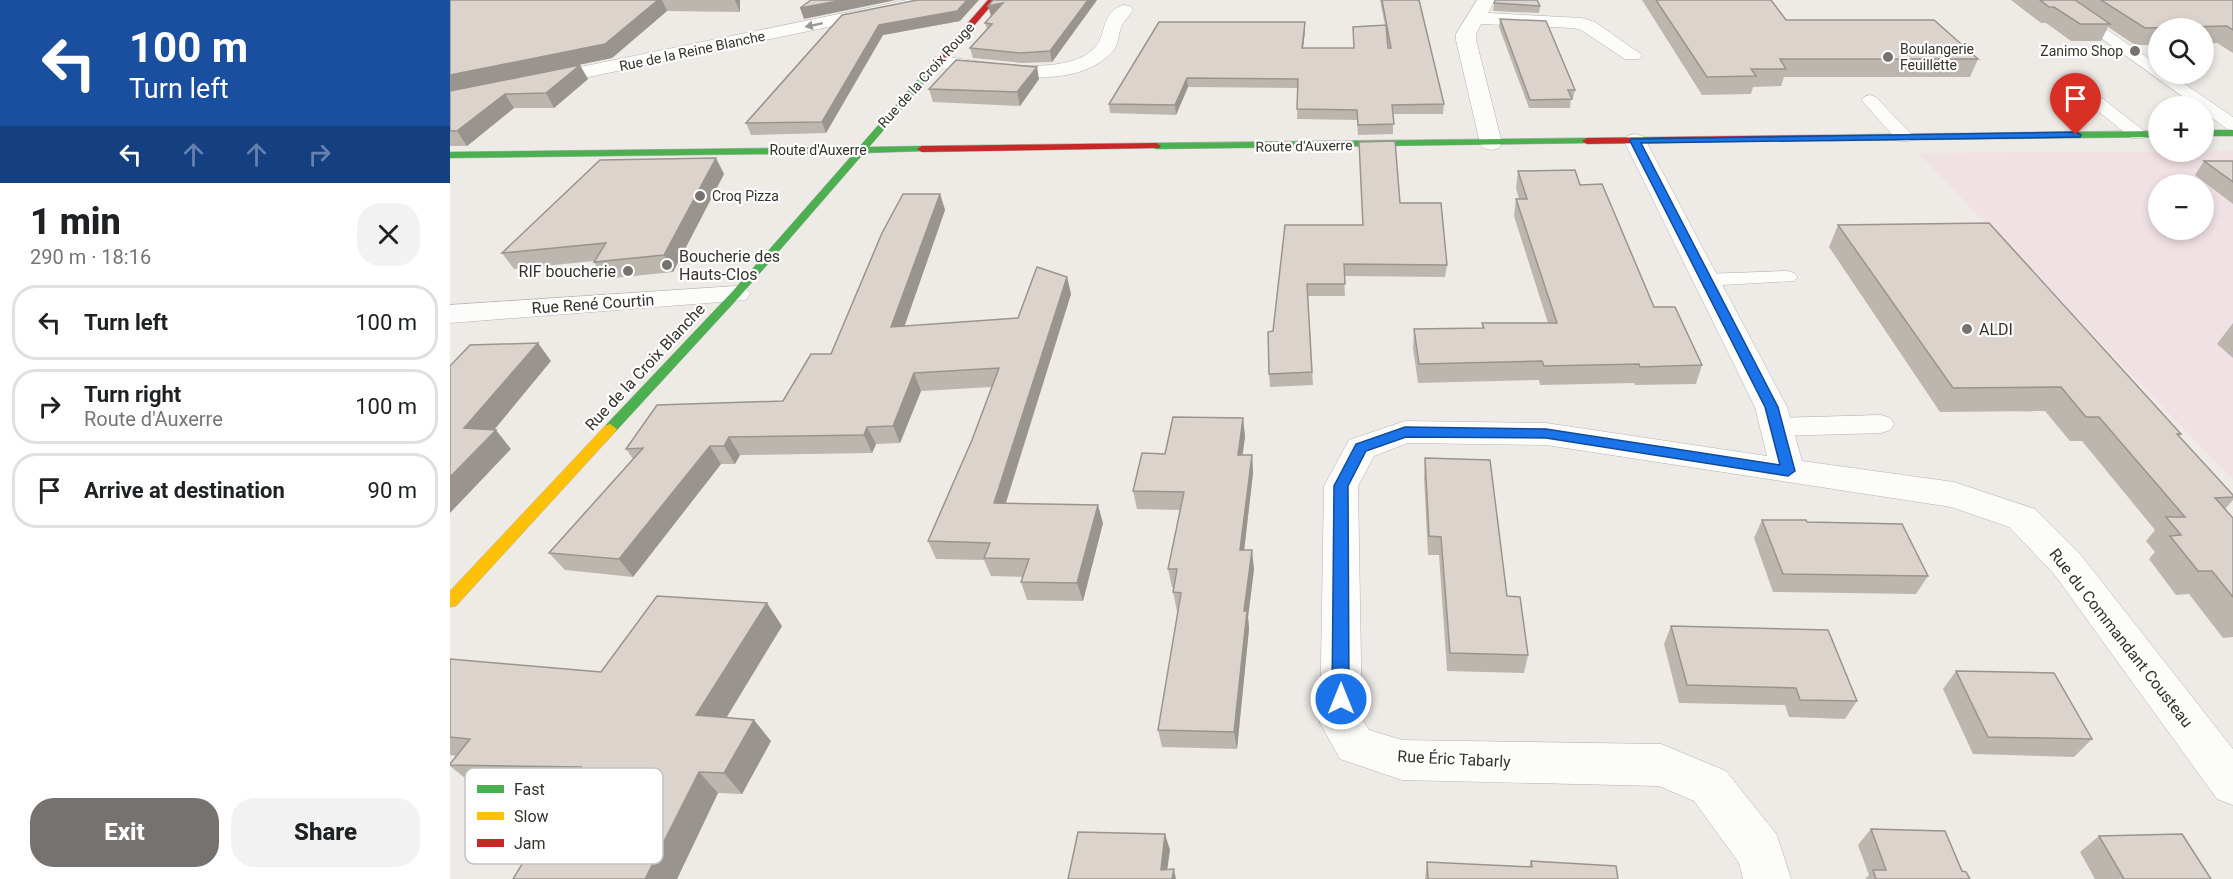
<!DOCTYPE html>
<meta charset="utf-8">
<style>
:root{--surface:#fff;--page:#f2f2f2;--text:#202124;--muted:#757577;--line:#e0e0e0;--accent:#76726f}
body{margin:0;font-family:Roboto,sans-serif;background:var(--page);color:var(--text);height:100vh;display:flex;flex-direction:column;font-size:22px;white-space:nowrap}
*{box-sizing:border-box;margin:0}
p{font-size:20px;color:var(--muted)}
.icon{flex:none;width:33px;height:33px;fill:none;stroke:currentColor;stroke-width:2;stroke-linecap:round;stroke-linejoin:round}
.map{position:relative;flex:1;overflow:hidden}
.side{display:flex;flex-direction:column;background:var(--surface);width:450px}
.side>*{flex:none}
.hud{background:#1a4fa0;color:#fff;overflow:hidden}
.buttons{position:absolute;left:1698px;top:18px;display:grid;gap:12px}
.buttons a{display:grid;place-items:center;width:66px;height:66px;border-radius:50%;background:var(--surface);box-shadow:0 3px 9px #0003;font-size:30px}
.pin{position:absolute;display:grid;place-items:center;width:51px;height:51px;color:#fff;margin:-62px -26px;border-radius:50% 50% 50% 0;rotate:-45deg;box-shadow:0 0 6px #0007}
.pin .icon{rotate:45deg}
.me{position:absolute;width:66px;margin:-33px;rotate:0deg;stroke-linejoin:round;filter:drop-shadow(0 0 4px #0008)}
.turn{display:flex;align-items:center;gap:21px;height:126px;padding:0 30px;font-size:27px}
.turn .icon{width:78px;height:78px;stroke-width:2.5}
.turn b{display:block;font-size:42px;line-height:51px}
.lanes{display:flex;align-items:center;height:57px;padding:0 30px;background:#0003;justify-content:center;gap:30px;direction:ltr}
.lanes .off{opacity:.35}
.round{display:grid;place-items:center;flex:none;width:63px;height:63px;border-radius:24px;background:var(--page)}
.summary{display:flex;align-items:center;justify-content:space-between;height:102px;padding:0 30px}
h1{font-size:36px;font-weight:800;line-height:45px}
.action{display:flex;gap:12px;margin-top:auto;padding:12px 30px}
.action a{flex:1;height:69px;border-radius:24px;background:var(--accent);color:#fff;font-size:24px;font-weight:800;line-height:69px;text-align:center}
.action a+a{background:var(--page);color:var(--text)}
ul{padding:0;list-style:none}
li{display:flex;align-items:center;gap:18px;height:75px;margin:0 12px 9px;padding:0 18px;border:3px solid var(--line);border-radius:24px}
li div{flex:1}
li b{display:block;font-size:22px}
li em{font-style:normal}
main{display:flex;flex:1;min-height:0}
.map>svg:first-child{display:block}
.industrial{fill:#f0e1e5;fill-rule:evenodd}
.lines{fill:none;stroke-linecap:round;stroke-linejoin:round}
.lane-casing{stroke:#b6b4b1;stroke-width:1}
.street-casing{stroke:#b6b4b1;stroke-width:1}
.fast-casing{stroke:#b6b4b1;stroke-width:1}
.slow-casing{stroke:#b6b4b1;stroke-width:1}
.jam-casing{stroke:#b6b4b1;stroke-width:1}
.lane{fill:#fcfcfb;fill-rule:evenodd}
.street{fill:#fcfcfb;fill-rule:evenodd}
.fast{fill:#4caf50;fill-rule:evenodd}
.slow{fill:#ffc107;fill-rule:evenodd}
.jam{fill:#c62828;fill-rule:evenodd}
.wall{fill:#bdb6af}
.shaded-wall{fill:#9a948f}
.building{fill:#dcd4cc;stroke:#9a948f;stroke-width:1.5}
.oneway{fill:#989795}
.route{fill:#1a73e8;stroke:#114b97;stroke-width:1.5}
.poi-dot{fill:#76726f;stroke:#fff;stroke-width:2}
.labels{text-anchor:middle;dominant-baseline:central;stroke-width:4.5;stroke-linejoin:round;paint-order:stroke}
.far-poi-label{font-size:14px;fill:#35322f;stroke:#fff;text-anchor:start}
.far-street-label{font-size:14px;fill:#35322f;stroke:#fff}
.poi-label{font-size:16px;fill:#35322f;stroke:#fff;text-anchor:start}
.street-label{font-size:16px;fill:#35322f;stroke:#fff}
.key{fill:#fff;stroke:#c2c2c1;stroke-width:1.5}
.key-label{font-size:16px;fill:#35322f}
</style>
<main>
<section class="side">
<div class="hud">
<div class="turn"><svg class="icon" aria-label="left" viewBox="0 0 24 24"><path d="M17 20v-9H6M10 6l-5 5 5 5"/></svg><div><b>100 m</b>Turn left</div></div>
<div class="lanes"><svg class="icon" aria-label="left" viewBox="0 0 24 24"><path d="M17 20v-9H6M10 6l-5 5 5 5"/></svg><svg class="icon off" aria-label="ahead" viewBox="0 0 24 24"><path d="M12 20V5M6 11l6-6 6 6"/></svg><svg class="icon off" aria-label="ahead" viewBox="0 0 24 24"><path d="M12 20V5M6 11l6-6 6 6"/></svg><svg class="icon off" aria-label="right" viewBox="0 0 24 24"><path d="M7 20v-9h11M14 6l5 5-5 5"/></svg></div>
</div>
<div class="summary"><div><h1>1 min</h1><p>290 m · 18:16</p></div><a class="round"><svg class="icon" aria-label="close" viewBox="0 0 24 24"><path d="M6 6l12 12M18 6L6 18"/></svg></a></div>
<ul>
<li><svg class="icon" aria-label="left" viewBox="0 0 24 24"><path d="M17 20v-9H6M10 6l-5 5 5 5"/></svg><div><b>Turn left</b></div><em>100 m</em></li>
<li><svg class="icon" aria-label="right" viewBox="0 0 24 24"><path d="M7 20v-9h11M14 6l5 5-5 5"/></svg><div><b>Turn right</b><p>Route d'Auxerre</p></div><em>100 m</em></li>
<li><svg class="icon" aria-label="arrive" viewBox="0 0 24 24"><path d="M6 21V4h12l-3 4 3 4H6"/></svg><div><b>Arrive at destination</b></div><em>90 m</em></li>
</ul>
<div class="action"><a>Exit</a><a>Share</a></div>
</section>
<div class="map">
<svg width="1783" height="879" viewBox="0 0 1783 879">
<rect width="100%" height="100%" fill="#eeeae6"/>
<path class="industrial" d="M1783 151V480L1468 153ZM1708 184H1754V230H1708Z"/>
<g class="lines">
<defs>
<g id="lane">
<polygon points="1598,0 1614,0 1708,65 1708,74 1720,74 1783,117 1783,130 1777,129 1754,112 1754,106 1746,106"/>
<polygon points="1642,93 1648,95 1693,130 1696,134 1693,138 1681,138 1636,101 1634,98 1636,95"/>
<polygon points="1420,95 1426,97 1460,133 1463,137 1460,141 1448,141 1414,103 1412,100 1414,97"/>
<polygon points="1337,271 1344,273 1348,277 1344,281 1255,286 1247,285 1244,280 1247,275 1255,274"/>
<polygon points="1431,415 1440,418 1444,424 1440,430 1431,433 1328,436 1319,433 1315,427 1319,421 1328,418"/>
</g>
<g id="street">
<polygon points="457,0 492,0 489,4 483,5 91,87 84,85 81,81 84,77 91,75"/>
<polygon points="1027,0 1045,0 1038,13 1132,18 1145,22 1192,55 1189,59 1175,59 1131,30 1123,28 1031,24 1026,34 1026,40 1052,143 1049,148 1041,150 1033,148 1030,143 1006,40 1006,34"/>
<path d="M674 5 680 6 683 10C680 15 675 20 672 25 668 34 669 44 663 51 626 94 538 73 489 68L482 66 479 62 482 58 489 56C528 60 619 81 647 45 656 33 652 10 674 5Z"/>
<polygon points="1185,134 1193,136 1196,141 1337,407 1352,461 1504,482 1585,509 1630,554 1783,749 1783,805 1767,799 1604,574 1559,527 1501,507 1096,445 958,443 924,456 908,486 912,719 919,730 952,740 1211,744 1276,771 1327,835 1341,879 1293,879 1289,863 1244,801 1209,786 952,780 890,759 870,723 874,486 899,440 955,421 1096,423 1317,456 1305,407 1174,141 1177,136"/>
<polygon points="286,286 296,288 300,294 296,300 0,323 0,305"/>
</g>
<g id="fast">
<polygon points="480,66 487,68 419,147 472,146 475,147 475,151 414,153 290,296 165,432 155,432 153,429 155,426 282,292 404,153 0,158 0,152 409,147"/>
<rect x="1754" y="130" width="29" height="6"/>
<polygon points="1708,131 1708,137 1377,141 1372,138 1377,135"/>
<polygon points="1137,138 1140,139 1140,143 706,149 701,146 706,143"/>
</g>
<polygon id="slow" points="160,424 167,429 165,432 6,606 0,607 0,591 155,426"/>
<g id="jam">
<polygon points="538,0 546,0 486,70 480,70 480,66"/>
<polygon points="1377,135 1380,136 1380,140 1137,144 1132,141 1137,138"/>
<polygon points="706,143 711,146 709,148 472,152 467,149 472,146"/>
</g>
</defs>
<use href="#lane" class="lane-casing"/>
<use href="#street" class="street-casing"/>
<use href="#fast" class="fast-casing"/>
<use href="#slow" class="slow-casing"/>
<use href="#jam" class="jam-casing"/>
<use href="#lane" class="lane"/>
<use href="#street" class="street"/>
<use href="#fast" class="fast"/>
<use href="#slow" class="slow"/>
<use href="#jam" class="jam"/>
</g>
<g class="wall">
<polygon points="0,0 290,0 290,12 217,11 162,58 51,81 138,79 104,108 64,108 17,146 0,146"/>
<polygon points="467,0 510,21 433,35 376,133 301,135 296,123"/>
<polygon points="543,0 647,0 602,62 572,63 523,58 520,48 537,29 535,23 542,15 541,16"/>
<polygon points="930,0 969,0 994,104 993,114 943,114 943,134 908,135 907,120 847,119 848,88 738,87 726,115 660,113 659,104 855,31 853,48 904,48 903,27 935,25"/>
<polygon points="1192,0 1321,0 1336,20 1528,59 1520,77 1334,77 1331,86 1303,87 1301,94 1252,95"/>
<polygon points="1561,0 1783,0 1783,53 1767,43 1754,44 1754,28 1708,28 1708,45 1685,45 1658,27 1651,41 1621,41 1596,23 1591,23"/>
<polygon points="1044,3 1090,6 1089,13 1043,11"/>
<polygon points="1050,19 1125,90 1123,98 1121,98 1120,108 1079,108 1049,27"/>
<polygon points="589,79 570,106 483,102 479,89"/>
<polygon points="909,142 950,203 997,265 995,277 894,276 895,296 858,296 863,385 820,387 819,374 835,225 913,225"/>
<polygon points="1754,161 1783,161 1783,204 1745,175"/>
<polygon points="1068,171 1130,185 1204,307 1252,365 1246,384 1185,385 1184,383 1090,385 1089,380 968,383 963,348 964,329 1032,328 1032,323 1098,323 1064,216 1066,199 1069,199 1066,188"/>
<polygon points="274,174 223,272 154,279 144,262 144,261 64,269 52,253"/>
<polygon points="490,194 495,210 454,326 568,318 617,277 621,294 556,503 653,523 633,601 577,600 571,582 573,577 541,576 534,560 486,559 478,541 522,440 542,387 471,391 450,443 426,444 422,453 290,455 285,464 271,464 183,577 115,570 99,553 183,459 176,449 333,401 381,354"/>
<polygon points="1388,225 1731,434 1729,436 1783,495 1783,500 1775,509 1783,518 1783,637 1773,638 1739,594 1726,595 1699,559 1705,552 1696,541 1705,530 1632,441 1620,441 1595,411 1490,412 1379,247"/>
<polygon points="1783,323 1783,358 1767,344"/>
<polygon points="793,418 795,437 792,455 802,455 803,473 794,550 804,569 798,617 799,629 787,749 712,747 708,730 728,611 727,611 723,592 724,587 722,587 718,569 730,510 687,509 683,491 715,454"/>
<polygon points="975,458 1057,596 1078,655 1074,673 997,671 989,555 978,555 974,477"/>
<polygon points="1312,520 1357,522 1478,576 1466,594 1323,592 1304,538"/>
<polygon points="332,626 277,717 321,741 292,794 268,793 227,879 63,879 118,788 26,787 0,766 0,764 6,756 0,755 0,659 151,672"/>
<polygon points="1221,626 1407,701 1395,719 1339,717 1335,705 1229,703 1214,644"/>
<polygon points="1506,671 1642,739 1624,757 1523,754 1493,689"/>
<polygon points="1421,829 1512,871 1520,879 1415,879 1419,875 1408,845"/>
<polygon points="1649,836 1761,879 1645,879 1630,852"/>
<polygon points="1081,861 1168,879 975,879 977,862 1079,867"/>
</g>
<g class="shaded-wall">
<polygon points="208,0 212,0 217,11 162,58 0,91 0,75"/>
<polygon points="285,0 290,0 290,12"/>
<polygon points="393,0 446,0 354,19 350,8"/>
<polygon points="517,0 529,0 510,21 433,35 376,133 372,122 429,25"/>
<polygon points="638,0 647,0 602,62 600,51"/>
<polygon points="553,3 555,13 541,16 538,6"/>
<polygon points="855,22 855,31 852,57 852,48"/>
<polygon points="130,65 138,79 104,108 96,93"/>
<polygon points="587,67 589,79 570,106 567,92"/>
<polygon points="737,78 738,87 726,115 725,105"/>
<polygon points="55,94 64,108 17,146 7,131"/>
<polygon points="266,158 274,174 223,272 214,255"/>
<polygon points="490,194 495,210 448,345 441,327"/>
<polygon points="617,277 621,294 550,521 544,503"/>
<polygon points="88,343 101,361 30,447 14,428"/>
<polygon points="464,373 471,391 450,443 443,426"/>
<polygon points="793,418 795,437 790,474 788,455"/>
<polygon points="417,427 426,444 422,453 414,435"/>
<polygon points="46,430 61,449 0,513 0,477"/>
<polygon points="279,437 290,455 285,464 274,446"/>
<polygon points="260,446 271,464 183,577 169,559"/>
<polygon points="802,455 803,473 792,569 790,550"/>
<polygon points="648,505 653,523 633,601 627,583"/>
<polygon points="802,550 804,569 798,617 799,629 787,749 784,732 794,611"/>
<polygon points="317,603 332,626 265,736 246,715"/>
<polygon points="304,720 321,741 292,794 274,773"/>
<polygon points="249,772 268,793 227,879 195,879"/>
<polygon points="715,834 720,850 716,879 711,870"/>
<polygon points="724,869 726,879 722,879"/>
</g>
<g class="building">
<polygon points="0,0 208,0 155,44 0,75"/>
<polygon points="361,0 393,0 350,8"/>
<polygon points="467,0 517,0 507,11 429,25 372,122 296,123 392,15"/>
<polygon points="543,0 638,0 600,51 570,53 520,48 542,24 535,23 553,3 538,6"/>
<polygon points="932,0 969,0 994,104 942,105 944,124 908,125 907,110 847,109 848,79 737,78 725,105 659,104 709,22 855,22 852,48 904,48 903,27 936,25 938,48 941,48"/>
<polygon points="1045,0 1087,0 1090,6 1044,3"/>
<polygon points="1206,0 1321,0 1336,20 1484,20 1528,59 1330,59 1336,69 1301,69 1306,76 1257,77"/>
<polygon points="1590,0 1625,0 1660,24 1630,24 1604,7 1599,7"/>
<polygon points="1651,0 1783,0 1783,30 1777,26 1695,28"/>
<polygon points="1050,19 1096,21 1125,90 1118,90 1122,99 1080,100"/>
<polygon points="506,60 587,67 567,92 479,89"/>
<polygon points="130,65 96,93 55,94 7,131 0,131 0,91"/>
<polygon points="945,141 950,203 991,203 997,265 894,264 895,284 857,284 862,372 819,374 818,332 823,331 835,225 913,225 909,142"/>
<polygon points="266,158 214,255 144,262 156,243 52,253 150,160"/>
<polygon points="1754,161 1783,161 1783,182"/>
<polygon points="1125,170 1130,185 1152,184 1204,307 1225,307 1252,365 1190,367 1189,364 1094,366 1092,361 969,364 964,329 1034,328 1032,323 1107,323 1066,199 1077,199 1068,171"/>
<polygon points="453,194 490,194 441,327 568,318 587,267 617,277 544,503 648,505 627,583 571,582 579,559 534,558 540,543 478,541 522,440 549,368 464,373 443,426 417,427 414,435 279,437 274,446 260,446 169,559 99,553 193,448 176,449 207,405 333,401 361,354 381,354 432,233"/>
<polygon points="1539,223 1731,434 1727,434 1783,495 1783,497 1765,498 1783,518 1783,597 1762,571 1748,571 1720,536 1731,535 1716,517 1735,517 1649,417 1636,417 1611,387 1503,388 1388,225"/>
<polygon points="88,343 14,428 46,430 0,477 0,366 20,345"/>
<polygon points="723,417 793,418 788,455 802,455 790,550 802,550 794,611 797,611 784,732 708,730 731,593 723,592 727,569 718,569 734,492 683,491 692,453 715,454"/>
<polygon points="975,458 1040,460 1057,596 1070,597 1078,655 1000,653 991,537 979,536"/>
<polygon points="1312,520 1356,520 1357,522 1452,524 1478,576 1333,574"/>
<polygon points="207,596 317,603 246,715 304,720 274,773 249,772 195,879 63,879 131,767 0,765 0,764 20,739 0,737 0,659 151,672"/>
<polygon points="1221,626 1378,630 1407,701 1350,700 1346,688 1237,685"/>
<polygon points="1506,671 1604,673 1642,739 1538,737"/>
<polygon points="1421,829 1495,831 1512,871 1516,872 1520,879 1426,879 1423,870 1436,870"/>
<polygon points="628,832 715,834 711,870 724,869 722,879 618,879"/>
<polygon points="1732,834 1761,879 1674,879 1649,836"/>
<polygon points="1081,861 1166,866 1168,879 978,879 977,862 1082,867"/>
</g>
<defs><path id="oneway-solid" d="M-6-.8H1V-3.2L6.5 0L1 3.2V.8H-6Z" transform="scale(1.5)"/></defs>
<use class="oneway" href="#oneway-solid" transform="translate(364 25) rotate(168)"/>
<polygon class="route" points="1626,132 1631,135 1630,137 1191,143 1328,407 1345,471 1338,476 1096,438 956,437 916,451 898,486 899,699 897,704 891,707 885,704 882,699 884,486 906,444 955,427 1096,429 1330,465 1315,407 1180,141 1181,139"/>
<g class="poi-dot">
<circle cx="1685" cy="51" r="6"/>
<circle cx="1438" cy="57" r="6"/>
<circle cx="250" cy="196" r="6"/>
<circle cx="217" cy="265" r="6"/>
<circle cx="178" cy="271" r="6"/>
<circle cx="1517" cy="329" r="6"/>
</g>
<g class="labels">
<g class="far-poi-label">
<text x="1450" y="49">Boulangerie<tspan x="1450" dy="16">Feuillette</tspan></text>
<text x="1673" y="51" text-anchor="end">Zanimo Shop</text>
<text x="262" y="196">Croq Pizza</text>
</g>
<g class="far-street-label">
<text transform="translate(242 51) rotate(-12)">Rue de la Reine Blanche</text>
<text transform="translate(476 75) rotate(-48)">Rue de la Croix Rouge</text>
<text transform="translate(854 146) rotate(-1)">Route d'Auxerre</text>
<text x="368" y="150">Route d'Auxerre</text>
</g>
<g class="poi-label">
<text x="229" y="256">Boucherie des<tspan x="229" dy="18">Hauts-Clos</tspan></text>
<text x="166" y="271" text-anchor="end">RIF boucherie</text>
<text x="1529" y="329">ALDI</text>
</g>
<g class="street-label">
<text transform="translate(143 304) rotate(-4)">Rue René Courtin</text>
<text transform="translate(195 367) rotate(-47)">Rue de la Croix Blanche</text>
<text transform="translate(1671 638) rotate(52)">Rue du Commandant Cousteau</text>
<text transform="translate(1004 759) rotate(3)">Rue Éric Tabarly</text>
</g>
</g>
<rect x="15" y="768" width="198" height="96" rx="9" class="key"/>
<rect x="27" y="785" width="27" height="8" fill="#4caf50"/>
<rect x="27" y="812" width="27" height="8" fill="#ffc107"/>
<rect x="27" y="839" width="27" height="8" fill="#c62828"/>
<g class="key-label">
<text x="64" y="795">Fast</text>
<text x="64" y="822">Slow</text>
<text x="64" y="849">Jam</text>
</g>
</svg>
<div class="buttons">
<a><svg class="icon" aria-label="search" viewBox="0 0 24 24"><circle cx="10" cy="10" r="6"/><path d="M15 15l6 6"/></svg></a>
<a>+</a>
<a>−</a>
</div>
<div class="pin" style="left:1626px;top:135px;background:#d93025"><svg class="icon" aria-label="arrive" viewBox="0 0 24 24"><path d="M6 21V4h12l-3 4 3 4H6"/></svg></div>
<svg class="me" style="left:891px;top:699px" viewBox="-20 -20 40 40"><circle r="17" fill="#1a73e8" stroke="#fff" stroke-width="3"/><path d="M0-11L8 9 0 5-8 9z" fill="#fff"/></svg>
</div>
</main>
